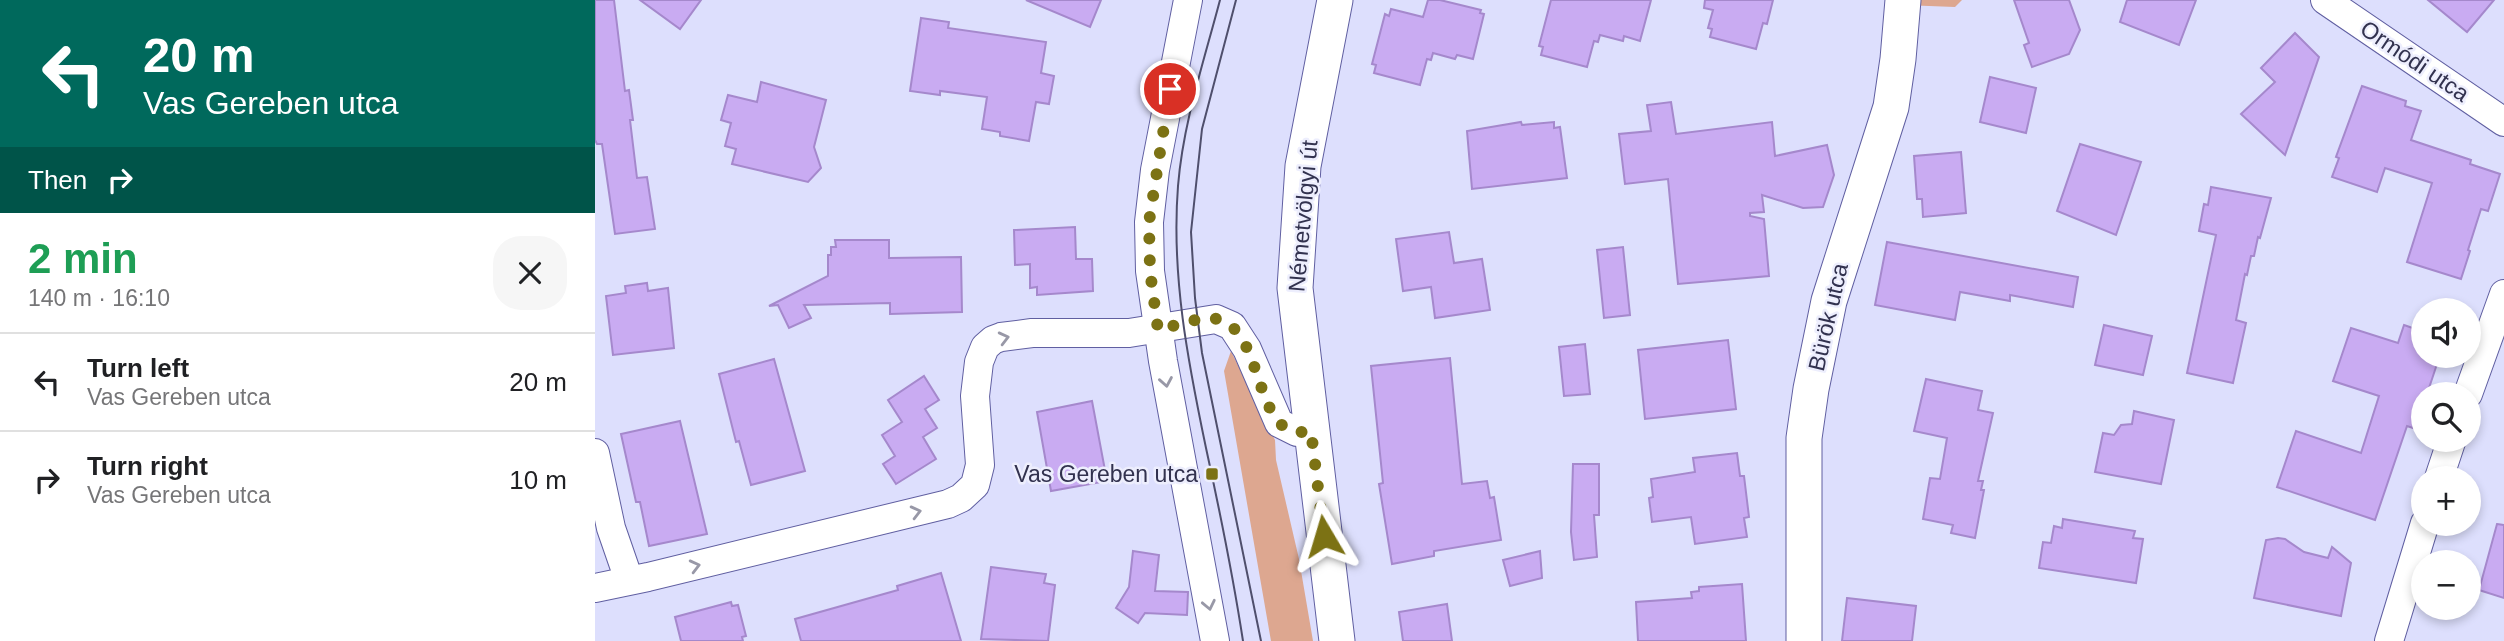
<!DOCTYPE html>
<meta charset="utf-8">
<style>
:root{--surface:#fff;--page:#f6f6f6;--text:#202124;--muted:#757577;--line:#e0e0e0}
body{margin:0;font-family:Arial,sans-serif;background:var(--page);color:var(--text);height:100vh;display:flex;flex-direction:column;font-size:26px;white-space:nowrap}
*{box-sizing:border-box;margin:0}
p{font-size:23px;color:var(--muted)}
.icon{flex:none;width:38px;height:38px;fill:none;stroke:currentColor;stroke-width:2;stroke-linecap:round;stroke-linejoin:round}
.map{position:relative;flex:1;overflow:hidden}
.sheet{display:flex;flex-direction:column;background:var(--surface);width:595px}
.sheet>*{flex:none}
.guide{background:#00695c;color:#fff;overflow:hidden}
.controls{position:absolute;left:1816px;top:298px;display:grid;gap:14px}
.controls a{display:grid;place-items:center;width:70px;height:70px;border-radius:50%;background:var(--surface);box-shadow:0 4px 10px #0003;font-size:35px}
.pin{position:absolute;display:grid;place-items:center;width:60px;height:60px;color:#fff;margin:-30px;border:4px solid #fff;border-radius:50%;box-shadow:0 2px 7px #0007}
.me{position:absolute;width:77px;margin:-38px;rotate:353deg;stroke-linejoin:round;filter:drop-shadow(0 0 5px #0008)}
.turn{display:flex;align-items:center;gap:24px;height:147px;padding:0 28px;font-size:32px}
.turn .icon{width:91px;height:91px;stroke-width:2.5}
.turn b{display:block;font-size:49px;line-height:60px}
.then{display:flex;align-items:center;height:66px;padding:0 28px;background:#0003;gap:14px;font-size:26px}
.round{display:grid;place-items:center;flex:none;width:74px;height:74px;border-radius:28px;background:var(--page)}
.headline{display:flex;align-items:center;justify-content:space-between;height:119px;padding:0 28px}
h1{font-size:42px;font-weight:800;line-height:52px;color:#1e9e55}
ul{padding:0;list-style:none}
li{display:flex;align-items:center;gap:21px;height:98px;padding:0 28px;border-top:2px solid var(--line)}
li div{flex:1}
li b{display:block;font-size:26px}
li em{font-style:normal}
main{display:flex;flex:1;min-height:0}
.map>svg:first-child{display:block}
.green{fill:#dda790}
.building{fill:#c9abf2;stroke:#a588cc;stroke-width:2}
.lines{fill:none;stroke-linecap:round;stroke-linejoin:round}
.minor-casing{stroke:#605fa1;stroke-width:30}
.tertiary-casing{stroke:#605fa1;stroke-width:37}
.minor{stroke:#fff;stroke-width:28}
.tertiary{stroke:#fff;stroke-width:35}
.tram{stroke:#4f4f6c;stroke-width:2}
.oneway{stroke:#9898a7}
.route{stroke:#7c7214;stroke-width:12;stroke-dasharray:0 21.6}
.poi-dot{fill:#7c7214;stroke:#edeefd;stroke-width:2.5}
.labels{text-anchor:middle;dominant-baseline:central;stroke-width:5;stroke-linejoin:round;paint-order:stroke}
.street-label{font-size:23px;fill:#32324f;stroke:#edeefd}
.poi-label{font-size:23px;fill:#32324f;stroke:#edeefd;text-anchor:end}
</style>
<main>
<section class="sheet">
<div class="guide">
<div class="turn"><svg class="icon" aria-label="left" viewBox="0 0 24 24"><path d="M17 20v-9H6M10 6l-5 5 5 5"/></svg><div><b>20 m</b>Vas Gereben utca</div></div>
<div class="then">Then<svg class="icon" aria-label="right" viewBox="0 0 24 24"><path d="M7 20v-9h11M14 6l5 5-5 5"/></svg></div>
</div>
<div class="headline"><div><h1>2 min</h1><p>140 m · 16:10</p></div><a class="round"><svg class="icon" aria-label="close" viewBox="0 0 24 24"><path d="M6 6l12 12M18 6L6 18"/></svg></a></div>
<ul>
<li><svg class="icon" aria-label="left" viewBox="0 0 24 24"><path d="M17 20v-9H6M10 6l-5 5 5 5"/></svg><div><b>Turn left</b><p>Vas Gereben utca</p></div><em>20 m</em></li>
<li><svg class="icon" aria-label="right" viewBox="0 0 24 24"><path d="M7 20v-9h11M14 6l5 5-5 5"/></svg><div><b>Turn right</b><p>Vas Gereben utca</p></div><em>10 m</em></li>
</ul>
</section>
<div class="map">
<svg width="1909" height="641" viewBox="0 0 1909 641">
<rect width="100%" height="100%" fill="#dddffd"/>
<g class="green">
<polygon points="1308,0 1367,0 1360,7 1308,5"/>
<polygon points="636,351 680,440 681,460 704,559 718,641 676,641 629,371"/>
</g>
<g class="building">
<polygon points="0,0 19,0 30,91 34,90 38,120 35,120 42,178 52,177 60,229 20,234 7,144 2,144 0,140"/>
<polygon points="45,0 106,0 85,29"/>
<polygon points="431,0 506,0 495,27"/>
<polygon points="833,0 845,0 886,10 885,13 889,14 878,59 862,55 860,59 838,53 836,60 832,59 825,85 779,73 781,65 777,64 790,14 794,16 796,9 828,17"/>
<polygon points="956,0 1056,0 1045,41 1029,36 1028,41 1005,35 1003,42 999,41 992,67 946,55 948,47 944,46"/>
<polygon points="1110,0 1178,0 1172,24 1168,23 1161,49 1115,37 1117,29 1113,28 1118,10 1109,8"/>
<polygon points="1419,0 1474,0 1485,30 1474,54 1437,67 1429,45 1434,43"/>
<polygon points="1532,0 1601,0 1584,45 1525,22"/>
<polygon points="1833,0 1899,0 1872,32"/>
<polygon points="326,18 354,22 353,28 451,42 446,73 459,76 454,104 441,102 434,141 405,136 405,132 387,129 392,97 345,91 345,95 315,91"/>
<polygon points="1700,33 1724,57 1690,155 1646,114 1680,82 1666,68"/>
<polygon points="1395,77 1441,88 1431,133 1385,122"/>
<polygon points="166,82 231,100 219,147 226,168 213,182 137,164 141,149 130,146 136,123 126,120 133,95 162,102"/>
<polygon points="1767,86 1811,101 1810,106 1826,111 1816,140 1876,160 1875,164 1905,174 1893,211 1886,209 1873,250 1875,251 1866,279 1812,262 1837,183 1790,168 1782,192 1737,177 1744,158 1741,157"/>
<polygon points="1076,102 1081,134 1177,122 1180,156 1232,145 1239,175 1228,207 1208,208 1167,195 1169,212 1155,213 1155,216 1169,219 1174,276 1083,284 1073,179 1030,184 1024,134 1056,131 1052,105"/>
<polygon points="926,122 927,125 959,122 959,128 965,127 972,178 877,189 872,131"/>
<polygon points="1485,144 1546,162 1521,235 1462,211"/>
<polygon points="1366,152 1371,213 1328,217 1327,199 1322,199 1319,156"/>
<polygon points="1616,187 1676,198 1665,238 1663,237 1659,256 1656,256 1652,275 1650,274 1641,320 1651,323 1638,383 1592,373 1621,235 1604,231 1609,204 1613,205"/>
<polygon points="480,227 481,259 497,259 498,291 442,295 442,287 435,288 435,264 420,265 419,230"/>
<polygon points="854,232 859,263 887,259 895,310 840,318 836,287 808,291 801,239"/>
<polygon points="240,240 294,240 294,258 366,257 367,312 295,314 295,303 209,305 216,318 194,328 183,305 174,306 233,276 233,255 236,255 236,247 241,247"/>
<polygon points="1292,242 1483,277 1478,307 1415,295 1415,301 1365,292 1360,320 1280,305"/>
<polygon points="1028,247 1035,315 1009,318 1002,250"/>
<polygon points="52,283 53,291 73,288 79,348 18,355 11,296 31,293 30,286"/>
<polygon points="1509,325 1557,336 1548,375 1500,365"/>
<polygon points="1809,325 1829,332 1829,355 1841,355 1839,363 1842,364 1832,394 1829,394 1829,405 1821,429 1812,426 1780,520 1682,487 1701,431 1766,453 1784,396 1738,381 1756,328 1803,343"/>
<polygon points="1133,340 1141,409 1050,419 1043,350"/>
<polygon points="990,344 995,394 969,396 964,347"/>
<polygon points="855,358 867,484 892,481 895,498 899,497 906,540 839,551 839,556 797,564 784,484 788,483 776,366"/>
<polygon points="179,359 210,471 156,485 144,441 141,442 124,374"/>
<polygon points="329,376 344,400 330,409 342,428 328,437 341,459 301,484 288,464 300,456 287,435 307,422 293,400"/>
<polygon points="1331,379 1387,391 1383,410 1398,413 1383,481 1388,481 1386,490 1389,490 1380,538 1356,533 1358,525 1328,519 1335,478 1345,479 1352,438 1319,431"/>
<polygon points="497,401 512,481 456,491 442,412"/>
<polygon points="1539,411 1579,420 1566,484 1500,472 1508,433 1519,435 1526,425 1537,424"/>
<polygon points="85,421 112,534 54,546 45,502 41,502 26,434"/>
<polygon points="1142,453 1145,476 1149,476 1154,517 1149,518 1152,537 1100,544 1096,517 1057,522 1054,498 1058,497 1056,479 1100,472 1098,458"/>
<polygon points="978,464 1004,464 1004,515 999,515 1002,557 979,560 976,532"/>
<polygon points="1468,519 1540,531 1538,538 1548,539 1541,583 1444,568 1448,542 1456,543 1459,526 1467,528"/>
<polygon points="1902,524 1909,525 1909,598 1884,590"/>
<polygon points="1683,538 1690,539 1709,552 1733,558 1737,547 1756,563 1746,616 1659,598 1671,540"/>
<polygon points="538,551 564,555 560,591 593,592 592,615 550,613 543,623 521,608 534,587"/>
<polygon points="945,551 947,578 915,586 908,560"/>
<polygon points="396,567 451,574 449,583 460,585 453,641 386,639"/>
<polygon points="346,573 366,641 206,641 200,619 303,590 302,586"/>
<polygon points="1147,584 1151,641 1043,641 1041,602 1097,598 1096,592 1104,591 1104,587"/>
<polygon points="1252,598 1321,606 1317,641 1247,641"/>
<polygon points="136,602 137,606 143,605 151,636 147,637 148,641 86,641 80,617"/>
<polygon points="852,604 857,641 808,641 804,612"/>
</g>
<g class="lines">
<defs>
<g id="minor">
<polyline points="593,0 560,170 554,222 555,271 568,361 620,641"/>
<polyline points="1730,0 1909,122"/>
<polyline points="1873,394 1909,294"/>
<polyline points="0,453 16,528 34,580"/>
<polyline points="1844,478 1857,439"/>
<polyline points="0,588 53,577 353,504 366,498 380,485 385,465 380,396 384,362 390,347 398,340 406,337 437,333 534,333 621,319 637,326 652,349 684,423 702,432 716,431"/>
<polyline points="1794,641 1830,523"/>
</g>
<g id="tertiary">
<polyline points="740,0 708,166 700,288 742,641"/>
<polyline points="1209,641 1209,438 1216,389 1234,301 1296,107 1303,59 1308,0"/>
</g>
</defs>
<use href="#minor" class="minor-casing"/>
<use href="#tertiary" class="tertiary-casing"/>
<use href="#minor" class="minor"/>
<use href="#tertiary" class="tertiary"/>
<g class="tram">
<path d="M625 0C609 61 588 123 583 186 576 275 593 362 611 448 625 512 638 576 648 641"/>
<polyline points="641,0 607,129 596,232 600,298 607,353 666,641"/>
</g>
</g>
<defs><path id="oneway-chevron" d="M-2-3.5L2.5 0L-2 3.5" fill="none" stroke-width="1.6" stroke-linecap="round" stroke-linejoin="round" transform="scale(1.75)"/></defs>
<g class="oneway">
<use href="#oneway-chevron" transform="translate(409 338) rotate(-14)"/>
<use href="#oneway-chevron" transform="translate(571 382) rotate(80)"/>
<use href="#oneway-chevron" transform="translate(321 512) rotate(-14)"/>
<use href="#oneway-chevron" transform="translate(100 566) rotate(-14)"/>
<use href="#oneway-chevron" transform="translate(614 605) rotate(78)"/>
</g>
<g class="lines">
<path class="route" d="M575 89 554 222 555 271 563 330C580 326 605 316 622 319 667 329 659 423 700 432 705 433 711 431 716 431L729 536"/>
</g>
<rect class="poi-dot" x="610" y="467" width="14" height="14" rx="3.5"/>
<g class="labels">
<g class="street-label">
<text transform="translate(1820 61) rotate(34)">Ormódi utca</text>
<text transform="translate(708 216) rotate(-85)">Németvölgyi út</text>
<text transform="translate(1233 317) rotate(-77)">Bürök utca</text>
</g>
<g class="poi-label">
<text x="603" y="474">Vas Gereben utca</text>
</g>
</g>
</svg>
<div class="controls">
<a><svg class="icon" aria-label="sound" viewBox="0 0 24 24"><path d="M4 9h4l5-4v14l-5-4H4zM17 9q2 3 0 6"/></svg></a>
<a><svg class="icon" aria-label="search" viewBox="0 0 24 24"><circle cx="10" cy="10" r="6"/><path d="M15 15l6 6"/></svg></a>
<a>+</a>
<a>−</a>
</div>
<div class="pin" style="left:575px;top:89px;background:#d93025"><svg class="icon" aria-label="arrive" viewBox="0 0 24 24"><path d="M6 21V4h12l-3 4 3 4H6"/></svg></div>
<svg class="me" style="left:729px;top:536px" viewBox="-20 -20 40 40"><path d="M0-17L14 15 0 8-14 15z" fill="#7c7214" stroke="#fff" stroke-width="4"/></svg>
</div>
</main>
